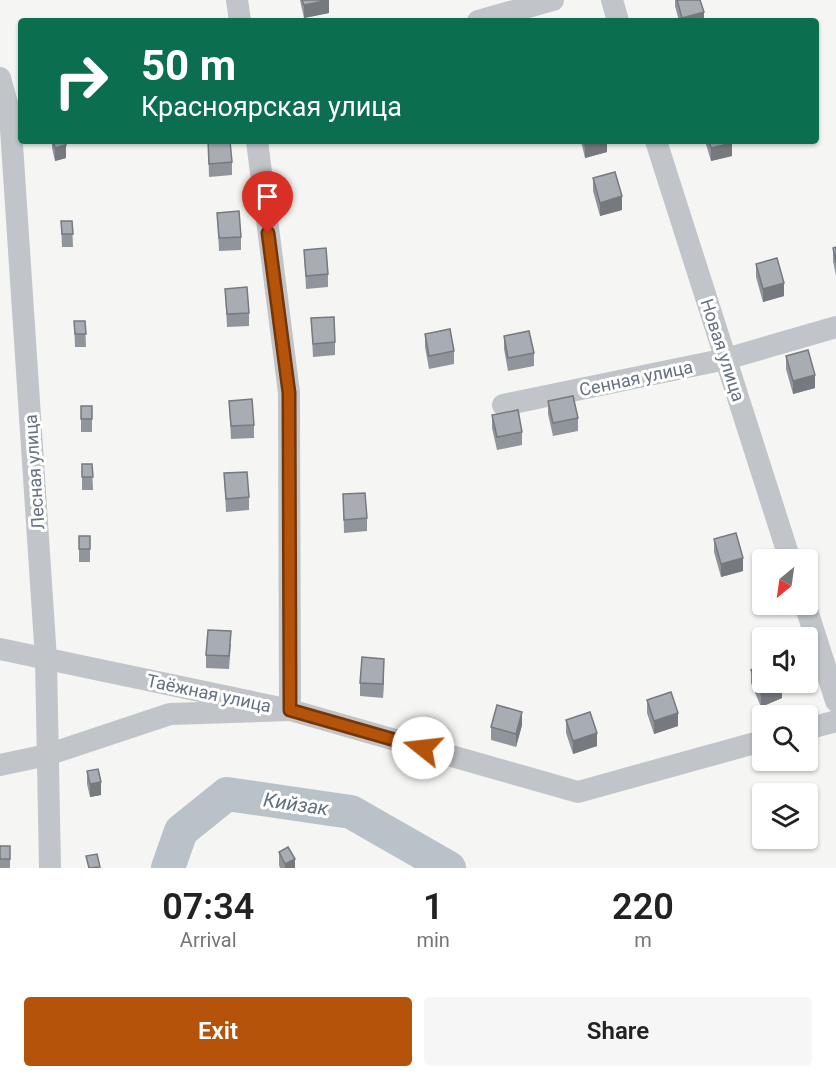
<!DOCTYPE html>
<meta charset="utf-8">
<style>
:root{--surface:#fff;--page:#f6f6f6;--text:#222;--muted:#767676;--accent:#b45309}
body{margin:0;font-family:Roboto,sans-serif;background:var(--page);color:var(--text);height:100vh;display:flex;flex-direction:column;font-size:22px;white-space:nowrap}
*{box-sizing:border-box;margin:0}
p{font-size:20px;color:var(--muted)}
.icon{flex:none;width:33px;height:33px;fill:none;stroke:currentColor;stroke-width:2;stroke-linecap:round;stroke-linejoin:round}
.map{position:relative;height:868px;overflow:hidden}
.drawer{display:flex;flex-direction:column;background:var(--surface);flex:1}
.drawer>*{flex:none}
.top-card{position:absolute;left:18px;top:18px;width:801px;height:126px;border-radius:6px;box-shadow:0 2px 4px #0004;background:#0b6e4f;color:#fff;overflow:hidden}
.needle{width:39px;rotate:209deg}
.buttons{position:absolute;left:752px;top:549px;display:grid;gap:12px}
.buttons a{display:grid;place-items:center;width:66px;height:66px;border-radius:6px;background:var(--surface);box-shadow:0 2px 4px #0004;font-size:30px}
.pin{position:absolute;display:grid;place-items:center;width:51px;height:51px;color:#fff;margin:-62px -26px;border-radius:50% 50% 50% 0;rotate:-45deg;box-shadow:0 0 6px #0007}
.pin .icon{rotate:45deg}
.me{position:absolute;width:66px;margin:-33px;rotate:286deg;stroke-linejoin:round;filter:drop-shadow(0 0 4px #0008)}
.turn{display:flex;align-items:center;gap:21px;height:126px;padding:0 24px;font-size:27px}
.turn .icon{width:78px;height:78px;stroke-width:2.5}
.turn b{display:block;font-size:42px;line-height:51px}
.eta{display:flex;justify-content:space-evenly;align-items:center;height:102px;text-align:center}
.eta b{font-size:36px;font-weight:600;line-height:42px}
.action{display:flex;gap:12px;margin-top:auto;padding:12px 24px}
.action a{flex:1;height:69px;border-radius:6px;background:var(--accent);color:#fff;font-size:24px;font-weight:600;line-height:69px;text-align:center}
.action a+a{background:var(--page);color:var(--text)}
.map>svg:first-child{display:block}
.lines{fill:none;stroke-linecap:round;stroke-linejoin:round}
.river{stroke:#b9c2c8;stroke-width:34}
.street{stroke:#c1c4c8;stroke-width:22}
.wall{fill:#90959b}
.shaded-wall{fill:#76797e}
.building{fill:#a8adb4;stroke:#76797e;stroke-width:1.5}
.route-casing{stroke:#753606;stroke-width:15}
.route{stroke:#b45309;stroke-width:10}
.labels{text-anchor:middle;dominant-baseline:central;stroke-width:6;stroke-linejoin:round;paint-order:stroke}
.street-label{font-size:18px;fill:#667282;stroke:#fff}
.water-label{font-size:20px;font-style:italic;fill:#62737f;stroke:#fff}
</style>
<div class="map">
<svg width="836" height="868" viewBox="0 0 836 868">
<rect width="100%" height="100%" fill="#f5f6f3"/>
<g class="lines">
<polyline class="river" points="168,868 181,831 227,794 351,812 449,868"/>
<g class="street">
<polyline points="237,0 240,21"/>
<polyline points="612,0 618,21"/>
<polyline points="478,21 553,0"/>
<polyline points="0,78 10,114 46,659 50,868"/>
<polyline points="656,141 790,560"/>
<polyline points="503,405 726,359 836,327"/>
<polyline points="805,604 836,701"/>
<polyline points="0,649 290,710 578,792 762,741"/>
<polyline points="807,729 836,721"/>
<polyline points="0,765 47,755 170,714 290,710 289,393 257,141"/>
</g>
</g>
<g class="wall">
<polygon points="300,0 329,0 329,13 304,18"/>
<polygon points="675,0 700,0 704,21 679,21 675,6"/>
<polygon points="52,141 65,141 66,158 55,161 52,148"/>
<polygon points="208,141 232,162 232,175 209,177"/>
<polygon points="581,141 607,141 607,152 585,158"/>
<polygon points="705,141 732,141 732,156 711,161"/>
<polygon points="593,178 622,210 600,216 593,191"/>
<polygon points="217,213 241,237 241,250 219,251"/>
<polygon points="61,221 72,221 73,247 62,247"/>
<polygon points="836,247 836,276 833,261 833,248"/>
<polygon points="304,250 328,274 328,287 306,289"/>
<polygon points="756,264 784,296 763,302 756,277"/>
<polygon points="225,289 249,313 249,326 227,327"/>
<polygon points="311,318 335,342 335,355 313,357"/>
<polygon points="74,321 85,321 86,347 75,347"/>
<polygon points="425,334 454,351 454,364 429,369 425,347"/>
<polygon points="504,336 534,353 534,366 508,371 504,349"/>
<polygon points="786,356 815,388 793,394 786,369"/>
<polygon points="229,401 254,425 254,438 231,439"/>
<polygon points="548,401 578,418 578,431 553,436 548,414"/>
<rect x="81" y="406" width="11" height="26"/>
<polygon points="492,415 522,432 522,445 497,450 492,428"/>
<polygon points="82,464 92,464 93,490 82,490"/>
<polygon points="224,473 249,497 249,510 226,512"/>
<polygon points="343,494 367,518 367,531 344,533"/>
<rect x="79" y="536" width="11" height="26"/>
<polygon points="714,539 743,571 721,577 714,552"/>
<polygon points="231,644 229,669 206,668 206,655"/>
<polygon points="751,670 782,698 761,707 751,683"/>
<polygon points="384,672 383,698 360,696 360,683"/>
<polygon points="647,700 678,726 654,734 647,713"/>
<polygon points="566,720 597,746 573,754 566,733"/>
<polygon points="522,725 516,747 491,740 491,727"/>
<polygon points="87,771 101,795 90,797 87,784"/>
<rect x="0" y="846" width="10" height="22"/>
<polygon points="279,852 295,868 280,868 279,865"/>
</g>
<g class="shaded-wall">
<polygon points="329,0 329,13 304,18 304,5"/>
<polygon points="704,12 704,21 682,21 682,18"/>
<polygon points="601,141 607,141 607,152 585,158 585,145"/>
<polygon points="732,143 732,156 711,161 711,148"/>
<polygon points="66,145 66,158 55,161 55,148"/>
<polygon points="622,196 622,210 600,216 600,203"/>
<polygon points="784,283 784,296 763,302 763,289"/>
<polygon points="815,375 815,388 793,394 793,381"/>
<polygon points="743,558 743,571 721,577 721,564"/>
<polygon points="384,659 384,672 383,698 383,684"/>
<polygon points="782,685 782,698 761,707 761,694"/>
<polygon points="522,712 522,725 516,747 516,734"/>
<polygon points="678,713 678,726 654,734 654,721"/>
<polygon points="597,733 597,746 573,754 573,741"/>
<polygon points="101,782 101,795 90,797 90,784"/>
<polygon points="295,859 295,868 285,868 285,864"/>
</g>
<g class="building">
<polygon points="302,0 329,0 304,5"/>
<polygon points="677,0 700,0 704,12 682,18"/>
<polygon points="53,141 65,141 66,145 55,148"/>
<polygon points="208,141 230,141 232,162 209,164"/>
<polygon points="584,141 601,141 585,145"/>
<polygon points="709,141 732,141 732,143 711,148"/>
<polygon points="615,172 622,196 600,203 593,178"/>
<polygon points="239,211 241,237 219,238 217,213"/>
<polygon points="61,221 72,221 73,234 62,234"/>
<polygon points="836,247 836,263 833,248"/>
<polygon points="326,248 328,274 306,276 304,250"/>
<polygon points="777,258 784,283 763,289 756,264"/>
<polygon points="247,287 249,313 227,314 225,289"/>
<polygon points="334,317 335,342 313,344 311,318"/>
<polygon points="74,321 85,321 86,334 75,334"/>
<polygon points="450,329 454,351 429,356 425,334"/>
<polygon points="529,331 534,353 508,358 504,336"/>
<polygon points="808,350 815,375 793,381 786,356"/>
<polygon points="573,396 578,418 553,423 548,401"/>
<polygon points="252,399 254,425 231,426 229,401"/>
<rect x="81" y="406" width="11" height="13"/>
<polygon points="518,410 522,432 497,437 492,415"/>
<polygon points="82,464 92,464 93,477 82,477"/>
<polygon points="247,472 249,497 226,499 224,473"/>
<polygon points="365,493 367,518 344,520 343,494"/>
<polygon points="736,533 743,558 721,564 714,539"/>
<rect x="79" y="536" width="11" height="13"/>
<polygon points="208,630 231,631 229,656 206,655"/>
<polygon points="362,657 384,659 383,684 360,683"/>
<polygon points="762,665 762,682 781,682 782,685 761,694 751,670"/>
<polygon points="671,692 678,713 654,721 647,700"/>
<polygon points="497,705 522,712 516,734 491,727"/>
<polygon points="590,712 597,733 573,741 566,720"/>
<polygon points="98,769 101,782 90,784 87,771"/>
<rect x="0" y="846" width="10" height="13"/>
<polygon points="288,847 295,859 285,864 279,852"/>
<polygon points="97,854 100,867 89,868 86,856"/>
</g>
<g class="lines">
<defs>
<polyline id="route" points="268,233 289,393 290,710 423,748"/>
</defs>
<use href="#route" class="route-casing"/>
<use href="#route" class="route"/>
</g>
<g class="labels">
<g class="street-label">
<text transform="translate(723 350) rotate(72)">Новая улица</text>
<text transform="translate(636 378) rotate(-12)">Сенная улица</text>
<text transform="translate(34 472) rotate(-94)">Лесная улица</text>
<text transform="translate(209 693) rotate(12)">Таёжная улица</text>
</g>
<g class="water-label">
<text transform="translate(296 804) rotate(8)">Кийзак</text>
</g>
</g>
</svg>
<div class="buttons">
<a><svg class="needle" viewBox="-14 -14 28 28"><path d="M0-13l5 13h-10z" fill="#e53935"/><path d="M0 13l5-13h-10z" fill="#767676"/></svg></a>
<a><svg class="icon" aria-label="sound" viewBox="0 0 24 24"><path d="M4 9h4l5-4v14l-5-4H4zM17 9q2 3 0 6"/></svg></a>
<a><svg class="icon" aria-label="search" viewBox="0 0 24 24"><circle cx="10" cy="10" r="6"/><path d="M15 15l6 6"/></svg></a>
<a><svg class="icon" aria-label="layers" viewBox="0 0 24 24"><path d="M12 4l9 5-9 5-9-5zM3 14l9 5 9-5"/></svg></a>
</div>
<div class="pin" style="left:268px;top:233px;background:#d93025"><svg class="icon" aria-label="arrive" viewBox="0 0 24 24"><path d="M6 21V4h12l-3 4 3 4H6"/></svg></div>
<svg class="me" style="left:423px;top:748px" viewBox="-20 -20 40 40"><circle r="19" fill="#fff"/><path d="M0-13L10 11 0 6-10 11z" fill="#b45309"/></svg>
<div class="top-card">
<div class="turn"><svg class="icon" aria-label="right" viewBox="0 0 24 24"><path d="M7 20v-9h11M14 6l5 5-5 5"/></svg><div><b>50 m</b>Красноярская улица</div></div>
</div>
</div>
<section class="drawer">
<div class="eta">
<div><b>07:34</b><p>Arrival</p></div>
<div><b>1</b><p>min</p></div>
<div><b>220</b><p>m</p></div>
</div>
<div class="action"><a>Exit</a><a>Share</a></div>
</section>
